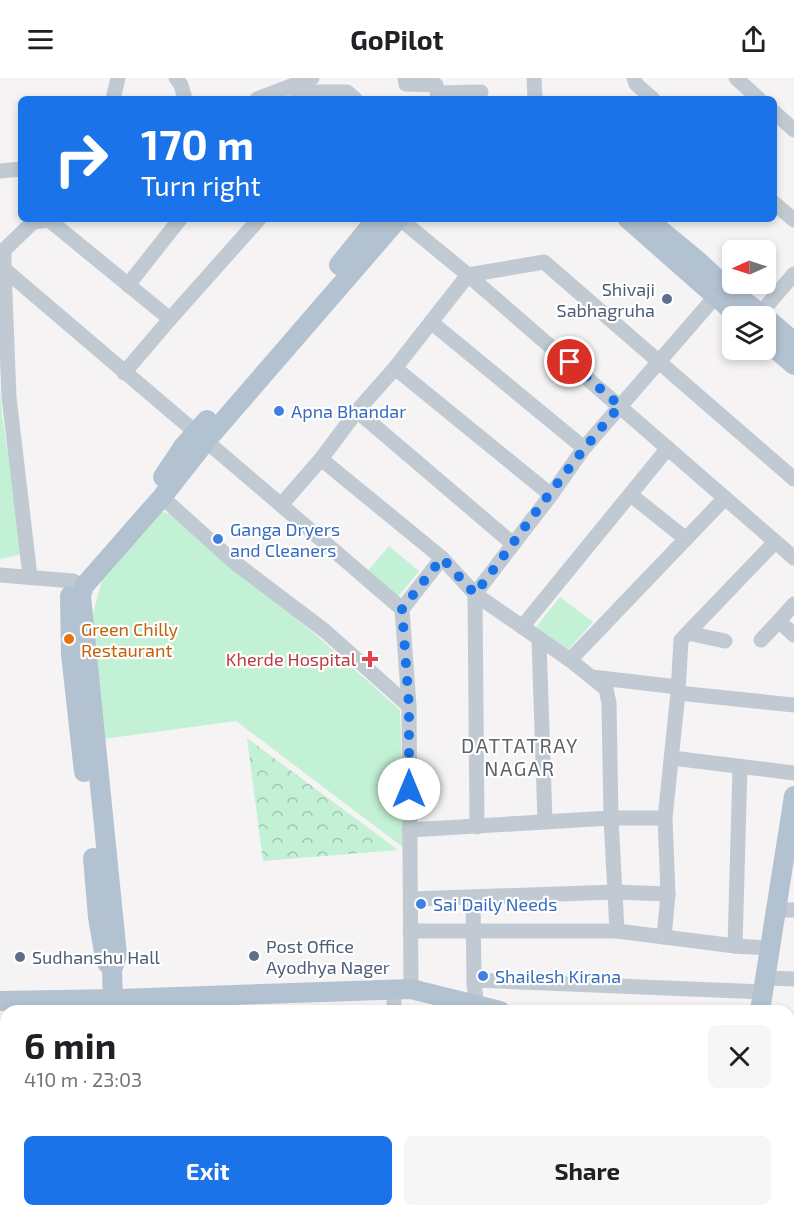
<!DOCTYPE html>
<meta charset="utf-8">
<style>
:root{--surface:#fff;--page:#f6f6f6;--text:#202124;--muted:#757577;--accent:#1a73e8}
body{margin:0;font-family:"Exo 2",sans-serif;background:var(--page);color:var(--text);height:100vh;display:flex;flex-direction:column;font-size:22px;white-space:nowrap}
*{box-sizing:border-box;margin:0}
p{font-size:20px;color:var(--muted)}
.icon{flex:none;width:33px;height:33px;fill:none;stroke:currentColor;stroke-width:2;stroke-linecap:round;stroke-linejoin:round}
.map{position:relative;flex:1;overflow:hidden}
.details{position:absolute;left:0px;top:927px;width:795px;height:212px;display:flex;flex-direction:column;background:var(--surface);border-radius:18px 18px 0 0;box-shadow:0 3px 9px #0003}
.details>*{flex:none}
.banner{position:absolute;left:18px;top:18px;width:759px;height:126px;border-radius:9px;box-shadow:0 3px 9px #0003;background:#1a73e8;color:#fff;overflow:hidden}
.needle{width:39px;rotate:267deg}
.tools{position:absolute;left:722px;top:162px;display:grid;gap:12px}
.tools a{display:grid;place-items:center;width:54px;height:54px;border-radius:9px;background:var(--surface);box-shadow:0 3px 9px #0003;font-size:30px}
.pin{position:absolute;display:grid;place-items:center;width:51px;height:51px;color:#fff;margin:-26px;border:3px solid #fff;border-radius:50%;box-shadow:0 2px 6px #0007}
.me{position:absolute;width:66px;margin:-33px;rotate:0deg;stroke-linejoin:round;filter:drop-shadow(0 0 4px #0008)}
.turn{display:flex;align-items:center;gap:21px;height:126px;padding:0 24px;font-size:27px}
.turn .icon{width:78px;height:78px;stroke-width:2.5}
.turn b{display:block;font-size:42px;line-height:51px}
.round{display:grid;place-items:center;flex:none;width:63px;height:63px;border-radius:9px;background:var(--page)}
.head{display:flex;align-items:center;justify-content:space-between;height:102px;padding:0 24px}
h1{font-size:36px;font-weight:700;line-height:45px}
.cta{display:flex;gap:12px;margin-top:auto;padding:12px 24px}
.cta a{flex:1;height:69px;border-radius:9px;background:var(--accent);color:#fff;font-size:24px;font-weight:700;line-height:69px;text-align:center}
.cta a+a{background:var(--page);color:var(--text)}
header{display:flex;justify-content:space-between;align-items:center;height:78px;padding:0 24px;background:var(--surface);font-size:27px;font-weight:700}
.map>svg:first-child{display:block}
.green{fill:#c3f1d5}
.forest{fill:url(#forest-crowns)}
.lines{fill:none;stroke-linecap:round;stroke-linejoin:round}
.minor{stroke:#c1cad2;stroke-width:15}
.major{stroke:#b3c2d1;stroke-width:20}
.route{stroke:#1a73e8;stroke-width:10;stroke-dasharray:0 18}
.service-dot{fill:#5c6f8a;stroke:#fff;stroke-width:2}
.shop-dot{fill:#3f7fe0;stroke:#fff;stroke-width:2}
.food-dot{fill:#e8710a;stroke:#fff;stroke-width:2}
.health-dot{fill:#e0444e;stroke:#fff;stroke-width:2}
.labels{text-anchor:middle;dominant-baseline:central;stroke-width:4.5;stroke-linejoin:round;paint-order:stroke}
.service-label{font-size:18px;fill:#4e5e75;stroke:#fff;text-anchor:start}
.shop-label{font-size:18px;fill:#366cbe;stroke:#fff;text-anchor:start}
.food-label{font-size:18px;fill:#c56008;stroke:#fff;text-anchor:start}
.health-label{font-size:18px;fill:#be3a42;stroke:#fff;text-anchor:end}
.neighbourhood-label{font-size:20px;letter-spacing:1.5px;fill:#5f6368;stroke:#fff}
</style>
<header><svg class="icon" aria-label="menu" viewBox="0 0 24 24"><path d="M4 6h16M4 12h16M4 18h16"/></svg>GoPilot<svg class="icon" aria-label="share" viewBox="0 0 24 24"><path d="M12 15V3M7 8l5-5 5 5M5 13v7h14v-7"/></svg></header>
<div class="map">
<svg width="794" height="1138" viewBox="0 0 794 1138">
<defs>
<pattern id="forest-crowns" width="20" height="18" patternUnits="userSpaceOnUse" patternTransform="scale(1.5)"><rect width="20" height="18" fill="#c3f1d5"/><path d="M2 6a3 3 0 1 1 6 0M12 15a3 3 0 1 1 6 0" fill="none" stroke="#a0c6b0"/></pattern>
</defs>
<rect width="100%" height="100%" fill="#f5f3f3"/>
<g class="green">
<polygon points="0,308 2,337 23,476 0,481"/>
<polygon points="160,434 171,436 317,558 400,632 404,770 236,643 103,661 90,550 96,524 103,499"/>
<polygon points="389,468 419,493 397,520 366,495"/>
<polygon points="560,519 593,544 567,573 536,549"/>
<polygon points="0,1021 6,1021 6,1132 41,1133 42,1138 0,1138"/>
<polygon points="186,1132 330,1133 330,1138 186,1138"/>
</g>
<polygon class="forest" points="247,660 398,772 263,783"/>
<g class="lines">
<g class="minor">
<polyline points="176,0 181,7 185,21"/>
<polyline points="405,0 406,6 436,7 438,21"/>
<polyline points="534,0 535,21"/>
<polyline points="634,0 636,6 653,21"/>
<polyline points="736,0 759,21"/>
<polyline points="289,10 309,14 347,14 355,21"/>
<polyline points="438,15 481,14"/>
<polyline points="113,21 118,0"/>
<polyline points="257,21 312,0"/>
<polyline points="774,34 794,52"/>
<polyline points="0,93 21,91"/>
<polyline points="774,125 794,142"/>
<polyline points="400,141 468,197 544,184 794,401"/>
<polyline points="49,142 170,241 259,141"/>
<polyline points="4,191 4,172 33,144 55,141"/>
<polyline points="128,207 180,141"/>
<polyline points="758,238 794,196"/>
<polyline points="431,244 584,370"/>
<polyline points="395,290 551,417"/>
<polyline points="124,295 170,241"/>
<polyline points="357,333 513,466"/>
<polyline points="321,381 442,480 402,531"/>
<polyline points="631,417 686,461"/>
<polyline points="162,419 234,484 325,553 409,628"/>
<polyline points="725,420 794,480"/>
<polyline points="281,427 402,531 409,628 411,911"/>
<polyline points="442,480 475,516 570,582 606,611 609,625 611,740 617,853"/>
<polyline points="0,497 73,503 84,508"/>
<polyline points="30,498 9,319 4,191 281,427 321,381 357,333 395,290 468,197 725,420 570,582"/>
<polyline points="794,526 779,543 794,557"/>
<polyline points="522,549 668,370"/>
<polyline points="688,555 725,563"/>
<polyline points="539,562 545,743"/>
<polyline points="761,562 779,543"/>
<polyline points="592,599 678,609"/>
<polyline points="678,615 794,627"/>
<polyline points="672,680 794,695"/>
<polyline points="477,749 475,516 551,417 584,370 715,219"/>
<polyline points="409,752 611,740 665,740"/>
<polyline points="473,819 474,906 478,933"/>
<polyline points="412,821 615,814 668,816 665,740 678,615 681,562 775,464"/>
<polyline points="776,832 794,832"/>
<polyline points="410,853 617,853 735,868 770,870"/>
<polyline points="664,859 668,816"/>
<polyline points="735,868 740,689"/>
<polyline points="766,900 794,901"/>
<polyline points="474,902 764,914"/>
<polyline points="394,911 394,933"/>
<polyline points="789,980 794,981"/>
<polyline points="0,1006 6,1006"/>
<polyline points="789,1039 794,1039"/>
<polyline points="789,1095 794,1095"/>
<polyline points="45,1132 45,1138"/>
<polyline points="112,1132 112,1138"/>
<polyline points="335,1132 335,1138"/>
<polyline points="175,1138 175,1132"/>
<polyline points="393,1138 393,1132"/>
<polyline points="472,1138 472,1132"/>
<polyline points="564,1138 564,1132"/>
<polyline points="772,1138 772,1132"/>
</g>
<g class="major">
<polyline points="628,141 738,238"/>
<polyline points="647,141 698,183 728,211 764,238"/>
<polyline points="339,187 376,141"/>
<polyline points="765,239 794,264"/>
<polyline points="765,262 794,287"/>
<polyline points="163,399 183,369 207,342"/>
<polyline points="70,518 71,576 84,694"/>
<polyline points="93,780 98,839 105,880 107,885"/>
<polyline points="113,922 112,892 117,877 81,518 84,508 162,419 206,363 398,141"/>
<polyline points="0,923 118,921 411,911 500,933"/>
<polyline points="760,933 794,718"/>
</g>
</g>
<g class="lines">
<path class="route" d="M409 711V628L402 531 442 480 475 516C523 453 568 387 620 328L570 284"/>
</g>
<g class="service-dot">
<circle cx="667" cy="221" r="6"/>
<circle cx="254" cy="878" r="6"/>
<circle cx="20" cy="879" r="6"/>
</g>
<g class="shop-dot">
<circle cx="279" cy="333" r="6"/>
<circle cx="218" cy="461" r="6"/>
<circle cx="421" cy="826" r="6"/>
<circle cx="483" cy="898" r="6"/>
</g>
<circle class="food-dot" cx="69" cy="561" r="6"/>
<path class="health-dot" d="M367 572h6v6h6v6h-6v6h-6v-6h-6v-6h6z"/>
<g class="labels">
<g class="service-label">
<text x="655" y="211" text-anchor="end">Shivaji<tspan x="655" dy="21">Sabhagruha</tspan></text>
<text x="266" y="868">Post Office<tspan x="266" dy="21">Ayodhya Nager</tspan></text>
<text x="32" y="879">Sudhanshu Hall</text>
</g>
<g class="shop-label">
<text x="291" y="333">Apna Bhandar</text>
<text x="230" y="451">Ganga Dryers<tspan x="230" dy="21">and Cleaners</tspan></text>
<text x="433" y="826">Sai Daily Needs</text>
<text x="495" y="898">Shailesh Kirana</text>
</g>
<g class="food-label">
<text x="81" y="551">Green Chilly<tspan x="81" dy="21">Restaurant</tspan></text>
</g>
<g class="health-label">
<text x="356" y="581">Kherde Hospital</text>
</g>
<g class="neighbourhood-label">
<text x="520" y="667">DATTATRAY<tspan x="520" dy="23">NAGAR</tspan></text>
</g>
</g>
</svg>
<div class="tools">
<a><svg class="needle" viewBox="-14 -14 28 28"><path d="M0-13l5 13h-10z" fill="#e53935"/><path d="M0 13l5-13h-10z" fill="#757577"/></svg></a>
<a><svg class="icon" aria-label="layers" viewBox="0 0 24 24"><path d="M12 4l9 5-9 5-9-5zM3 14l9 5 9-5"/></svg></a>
</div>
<div class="pin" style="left:570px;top:284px;background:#d93025"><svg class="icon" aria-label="arrive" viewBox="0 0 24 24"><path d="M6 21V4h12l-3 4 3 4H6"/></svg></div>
<svg class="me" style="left:409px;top:711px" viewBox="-20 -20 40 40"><circle r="19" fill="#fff"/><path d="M0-13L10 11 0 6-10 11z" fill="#1a73e8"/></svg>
<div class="banner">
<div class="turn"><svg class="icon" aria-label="right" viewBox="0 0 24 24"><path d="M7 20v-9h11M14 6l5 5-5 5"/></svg><div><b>170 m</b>Turn right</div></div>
</div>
<section class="details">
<div class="head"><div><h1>6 min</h1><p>410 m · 23:03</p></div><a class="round"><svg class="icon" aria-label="close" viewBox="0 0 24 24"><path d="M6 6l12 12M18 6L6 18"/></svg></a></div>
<div class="cta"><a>Exit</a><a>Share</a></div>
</section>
</div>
